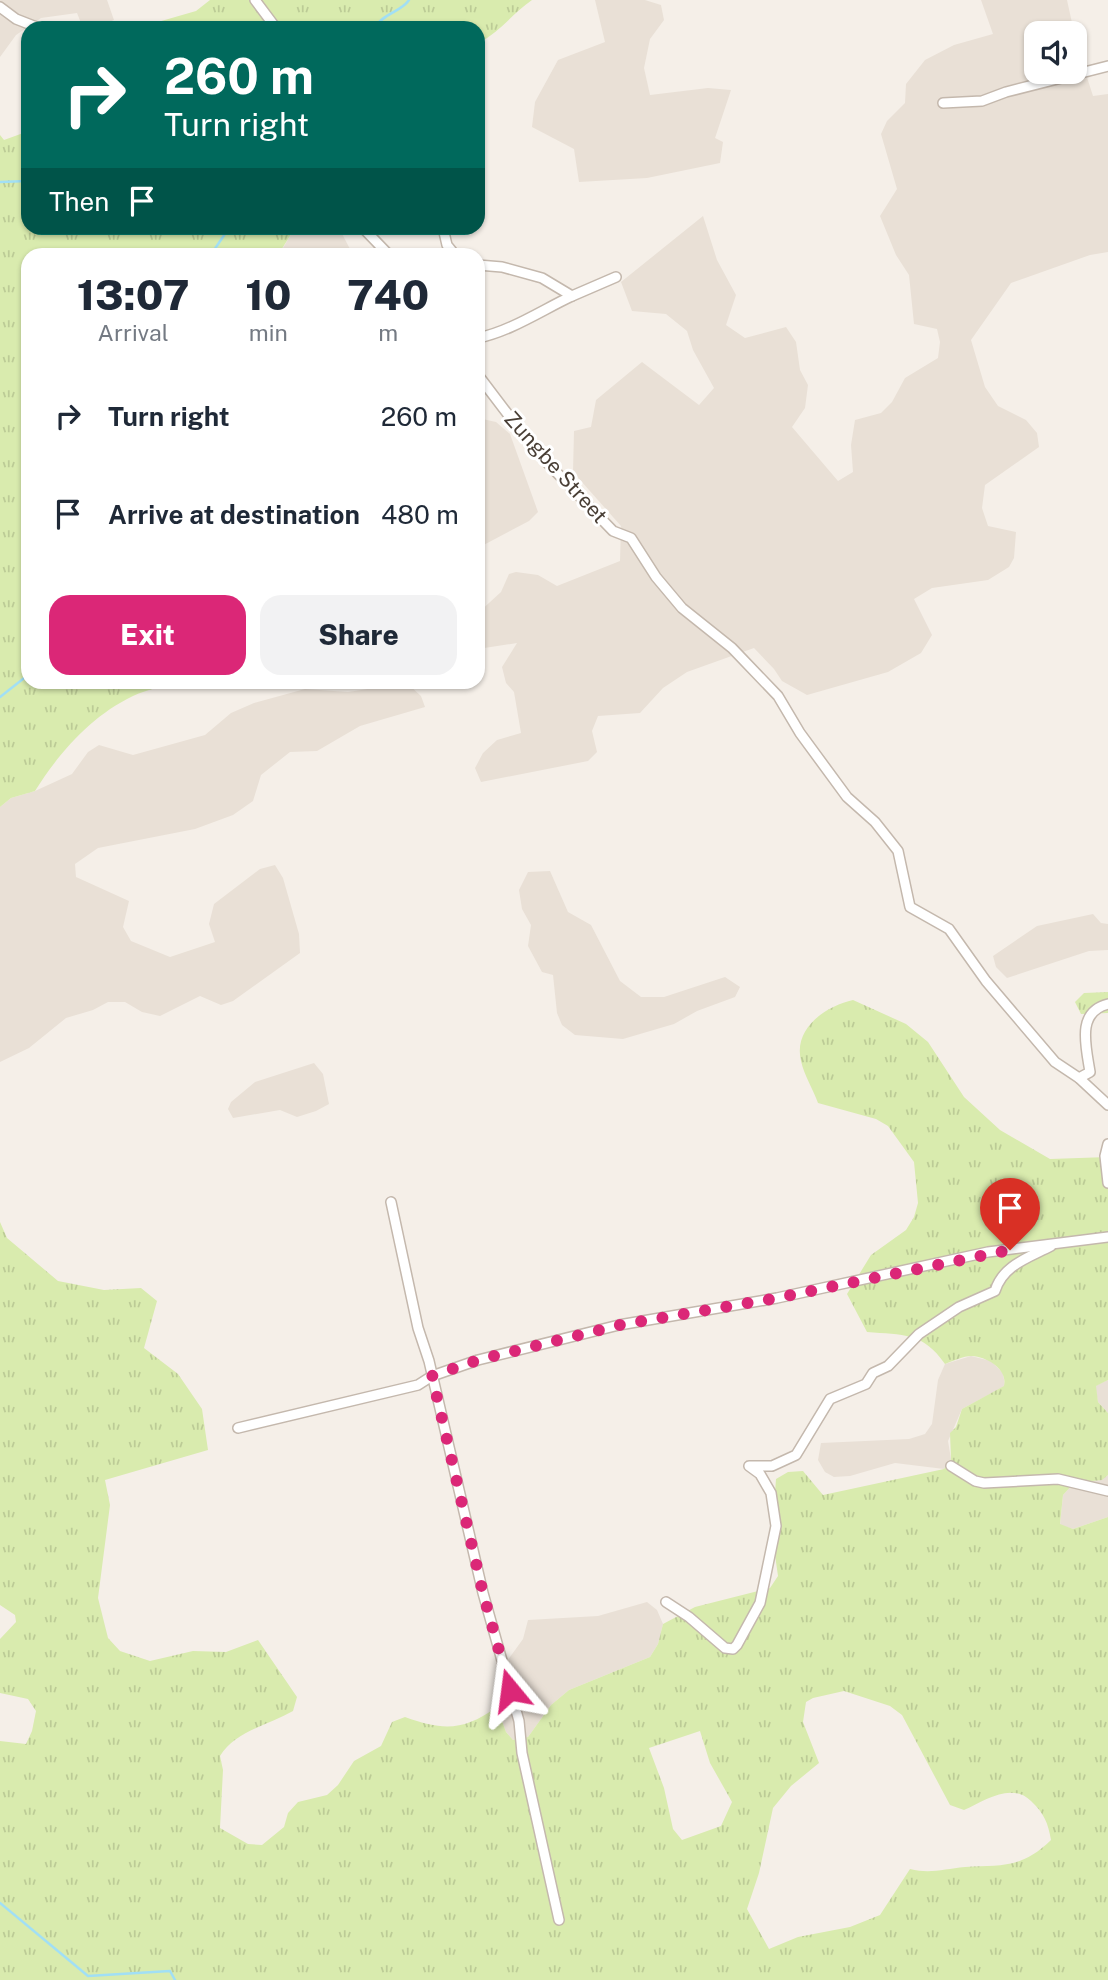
<!DOCTYPE html>
<style>
:root{--surface:#fff;--page:#f2f2f3;--text:#1f2937;--muted:#747a83;--accent:#db2777}
body{margin:0;font-family:"Public Sans",sans-serif;background:var(--page);color:var(--text);height:100vh;display:flex;flex-direction:column;font-size:26px;white-space:nowrap}
*{box-sizing:border-box;margin:0}
p{font-size:23px;color:var(--muted)}
.icon{flex:none;width:38px;height:38px;fill:none;stroke:currentColor;stroke-width:2;stroke-linecap:round;stroke-linejoin:round}
.map{position:relative;flex:1;overflow:hidden}
.drawer{position:absolute;left:21px;top:248px;width:464px;height:441px;display:flex;flex-direction:column;background:var(--surface);border-radius:21px;box-shadow:0 2px 5px #0004}
.drawer>*{flex:none}
.banner{position:absolute;left:21px;top:21px;width:464px;height:214px;border-radius:21px;box-shadow:0 2px 5px #0004;background:#00695c;color:#fff;overflow:hidden}
.fabs{position:absolute;left:1024px;top:21px;display:grid;gap:14px}
.fabs a{display:grid;place-items:center;width:63px;height:63px;border-radius:14px;background:var(--surface);box-shadow:0 2px 5px #0004;font-size:35px}
.pin{position:absolute;display:grid;place-items:center;width:60px;height:60px;color:#fff;margin:-72px -30px;border-radius:50% 50% 50% 0;rotate:-45deg;box-shadow:0 0 7px #0007}
.pin .icon{rotate:45deg}
.me{position:absolute;width:77px;margin:-38px;rotate:344deg;stroke-linejoin:round;filter:drop-shadow(0 0 5px #0008)}
.turn{display:flex;align-items:center;gap:24px;height:147px;padding:0 28px;font-size:32px}
.turn .icon{width:91px;height:91px;stroke-width:2.5}
.turn b{display:block;font-size:49px;line-height:60px}
.then{display:flex;align-items:center;height:66px;padding:0 28px;background:#0003;gap:14px;font-size:26px}
.eta{display:flex;justify-content:space-evenly;align-items:center;height:119px;text-align:center}
.eta b{font-size:42px;font-weight:800;line-height:49px}
.button{display:flex;gap:14px;margin-top:auto;padding:14px 28px}
.button a{flex:1;height:80px;border-radius:21px;background:var(--accent);color:#fff;font-size:28px;font-weight:800;line-height:80px;text-align:center}
.button a+a{background:var(--page);color:var(--text)}
ul{padding:0;list-style:none}
li{display:flex;align-items:center;gap:21px;height:98px;padding:0 28px}
li div{flex:1}
li b{display:block;font-size:26px}
li em{font-style:normal}
.map>svg:first-child{display:block}
.residential{fill:#e9e0d6;fill-rule:evenodd}
.grass{fill:url(#grass-tufts);fill-rule:evenodd}
.lines{fill:none;stroke-linecap:round;stroke-linejoin:round}
.stream{stroke:#a1dff5;stroke-width:2.5}
.minor-casing{stroke:#c4b8ad;stroke-width:12}
.minor{stroke:#fff;stroke-width:9}
.route{stroke:#db2777;stroke-width:12;stroke-dasharray:0 21.6}
.labels{text-anchor:middle;dominant-baseline:central;stroke-width:6;stroke-linejoin:round;paint-order:stroke}
.street-label{font-size:21px;fill:#493f36;stroke:#fff}
</style>
<div class="map">
<svg width="1108" height="1980" viewBox="0 0 1108 1980">
<defs>
<pattern id="grass-tufts" width="24" height="20" patternUnits="userSpaceOnUse" patternTransform="scale(1.75)"><rect width="24" height="20" fill="#d9ebae"/><path d="M3 7l-1-3M5 7V3M7 7l1-3M15 17l-1-3M17 17v-4M19 17l1-3" fill="none" stroke="#bccb96"/></pattern>
</defs>
<rect width="100%" height="100%" fill="#f5efe8"/>
<g class="residential">
<polygon points="0,0 107,0 114,20 95,28 83,28 77,13 41,18 16,35 0,57"/>
<polygon points="595,0 645,0 661,5 664,20 650,39 644,68 650,95 708,88 731,90 715,138 723,142 720,163 647,178 579,182 574,149 532,127 535,102 558,60 605,42"/>
<path d="M981 0H1067L1074 32 1086 56 1085 71 1093 96 1108 94V252L1090 255 1011 283 971 340 985 387 998 406 1026 420 1037 433 1039 447 985 485 982 508 988 526 1016 532 1014 558 1009 567 988 580 932 588 914 599 932 635 921 653 888 672 807 695 782 681 774 669 754 648 687 672 663 688 640 713 598 716 592 731 597 752 588 761 481 782 475 768 483 753 497 740 521 733 514 692 506 683 502 667 517 643 478 649V613L501 592 509 574 516 572 538 575 557 586 620 561 621 526 573 472 574 431 591 427 596 400 642 362 699 405 714 388 693 350 687 331 666 314 632 311 621 282 703 216 717 260 736 295 726 325 745 338 786 327 796 342 800 370 808 385 805 408 792 427 838 481 853 472 851 445 855 420 881 413 892 402 905 378 938 358 940 342 937 329 914 324 909 275 896 255 880 216 897 189 881 134 887 121 905 103 906 84 925 60 954 45 993 34ZM1036 33H1074V72H1036Z"/>
<polygon points="295,228 339,228 351,251 347,255 278,256"/>
<polygon points="478,418 496,422 510,434 538,512 529,521 478,548"/>
<polygon points="407,683 421,696 425,707 360,726 317,751 290,752 261,775 253,801 233,815 195,829 98,848 75,864 76,877 129,901 123,927 131,941 170,957 215,942 209,924 214,904 260,869 275,865 283,878 299,934 300,953 233,1001 221,1005 200,996 160,1016 142,1012 125,1002 108,1002 93,1010 66,1018 29,1048 0,1062 0,807 11,798 35,791 72,774 88,752 99,745 133,755 205,735 231,713 254,703 305,689 348,692"/>
<polygon points="550,871 568,912 591,925 620,981 641,997 664,997 725,977 740,987 735,997 697,1011 674,1024 623,1039 575,1035 562,1025 557,1013 553,975 542,972 528,946 531,925 522,909 519,890 528,872"/>
<polygon points="1093,914 1101,923 1108,924 1108,950 1089,951 1007,978 996,967 993,956 1037,926"/>
<polygon points="314,1063 323,1074 329,1104 316,1111 297,1117 280,1110 233,1118 228,1109 231,1102 255,1082"/>
<polygon points="971,1356 991,1361 1003,1373 1005,1386 962,1409 948,1441 951,1459 944,1469 895,1463 850,1476 834,1477 825,1472 818,1460 821,1443 909,1439 925,1434 932,1424 938,1380 945,1364"/>
<polygon points="1108,1380 1108,1413 1098,1402 1095,1386"/>
<polygon points="1108,1475 1108,1517 1073,1529 1060,1525 1063,1495 1074,1483 1101,1480"/>
<polygon points="647,1602 657,1610 663,1624 658,1644 650,1657 569,1690 551,1705 528,1737 513,1740 506,1732 497,1707 495,1684 507,1661 523,1639 528,1620 598,1616"/>
</g>
<g class="grass">
<path d="M210 0H532C513 13 499 33 478 43V28H137L196 11Z"/>
<path d="M28 128V228H295L278 255 28 256V682L181 683C165 686 148 689 133 696 91 716 59 753 35 791L11 798 0 807V135L4 140 26 132Z"/>
<polygon points="1108,992 1108,1013 1081,1014 1075,1002 1084,993"/>
<path d="M853 1000 906 1024 928 1042 964 1097 1000 1130 1050 1159 1108 1157V1380L1096 1386 1098 1402 1108 1413V1475L1102 1480 1074 1483 1063 1495 1060 1524 1073 1529 1108 1517V1980H0V1741L26 1744 32 1731 36 1711 28 1699 0 1693V1639L16 1622 15 1615 0 1605V1222L7 1238 58 1281 104 1290 141 1288 157 1301 144 1348 178 1374 202 1409 208 1450 105 1480 110 1505 98 1598 108 1638 120 1651 150 1661 193 1651 226 1652 258 1640 297 1697 293 1711C269 1725 235 1731 220 1756L223 1770 220 1828 248 1844 262 1845 284 1827 288 1813 298 1802 327 1795 338 1785 354 1761 381 1746 392 1722 405 1717C444 1731 463 1731 497 1707L506 1732 513 1740 528 1737 551 1705 569 1690 650 1657 658 1644 663 1624 695 1607 770 1588 778 1576 772 1534 776 1479 788 1472 803 1471 823 1495 944 1469 951 1459 950 1433 956 1427 962 1409 1004 1386C1008 1369 987 1357 972 1356 963 1356 953 1361 945 1364 923 1332 903 1335 867 1332L847 1294 871 1255 906 1230 914 1217 918 1203 914 1162 888 1126 876 1119 818 1103C813 1089 804 1075 801 1061 793 1028 826 1006 853 1000ZM844 1691 890 1706 902 1715 950 1805 964 1810C986 1800 1011 1782 1031 1801 1044 1813 1048 1823 1051 1840 1021 1869 1002 1865 965 1867 944 1869 930 1874 910 1869L880 1915 850 1927 798 1937 769 1949 747 1909 759 1873 773 1808 791 1786 819 1763 803 1722 806 1702 813 1698ZM700 1731 710 1763 732 1802 721 1826 682 1840 673 1829 664 1788 649 1748Z"/>
</g>
<g class="lines">
<g class="stream">
<path d="M374 28C385 12 401 12 409 0"/>
<polyline points="0,182 28,181"/>
<polyline points="210,256 229,228"/>
<polyline points="0,697 28,675"/>
<polyline points="0,1903 88,1976 170,1971 175,1980"/>
</g>
<defs>
<g id="minor">
<polyline points="255,0 276,28"/>
<polyline points="0,7 16,19 39,28"/>
<polyline points="943,103 982,101 1006,92 1108,66"/>
<polyline points="363,228 390,256"/>
<polyline points="443,228 447,245 456,256"/>
<polyline points="478,265 502,267 542,278 572,296 616,277"/>
<path d="M478 338C511 331 542 310 572 296"/>
<polyline points="478,375 535,450 613,531 631,538 656,577 682,608 732,648 778,696 800,733 847,797 875,822 898,851 910,907 949,929 986,981 1055,1062 1079,1078 1108,1105"/>
<path d="M1079 1078 1090 1072C1086 1046 1076 1012 1108 1004"/>
<polyline points="1108,1144 1105,1156 1108,1183"/>
<polyline points="391,1202 418,1328 429,1361 483,1593 519,1721 522,1753 559,1920"/>
<polyline points="238,1428 418,1385 432,1376 478,1360 619,1325 777,1298 988,1252 1108,1237"/>
<polyline points="951,1466 975,1481 984,1483 1058,1479 1108,1491"/>
<path d="M666 1602 689 1617 725 1648 733 1649 737 1645 760 1603 776 1526 771 1493 760 1474 749 1466H772L796 1455 830 1399 866 1384 873 1373 888 1366 919 1334 959 1307 995 1291C1003 1265 1028 1258 1051 1246"/>
</g>
</defs>
<use href="#minor" class="minor-casing"/>
<use href="#minor" class="minor"/>
</g>
<g class="lines">
<polyline class="route" points="510,1690 483,1593 432,1376 478,1360 620,1325 777,1298 1010,1250"/>
</g>
<g class="labels">
<g class="street-label">
<text transform="translate(556 467) rotate(48)">Zungbe Street</text>
</g>
</g>
</svg>
<div class="fabs">
<a><svg class="icon" aria-label="sound" viewBox="0 0 24 24"><path d="M4 9h4l5-4v14l-5-4H4zM17 9q2 3 0 6"/></svg></a>
</div>
<div class="pin" style="left:1010px;top:1250px;background:#d93025"><svg class="icon" aria-label="arrive" viewBox="0 0 24 24"><path d="M6 21V4h12l-3 4 3 4H6"/></svg></div>
<svg class="me" style="left:510px;top:1690px" viewBox="-20 -20 40 40"><path d="M0-17L14 15 0 8-14 15z" fill="#db2777" stroke="#fff" stroke-width="4"/></svg>
<div class="banner">
<div class="turn"><svg class="icon" aria-label="right" viewBox="0 0 24 24"><path d="M7 20v-9h11M14 6l5 5-5 5"/></svg><div><b>260 m</b>Turn right</div></div>
<div class="then">Then<svg class="icon" aria-label="arrive" viewBox="0 0 24 24"><path d="M6 21V4h12l-3 4 3 4H6"/></svg></div>
</div>
<section class="drawer">
<div class="eta">
<div><b>13:07</b><p>Arrival</p></div>
<div><b>10</b><p>min</p></div>
<div><b>740</b><p>m</p></div>
</div>
<ul>
<li><svg class="icon" aria-label="right" viewBox="0 0 24 24"><path d="M7 20v-9h11M14 6l5 5-5 5"/></svg><div><b>Turn right</b></div><em>260 m</em></li>
<li><svg class="icon" aria-label="arrive" viewBox="0 0 24 24"><path d="M6 21V4h12l-3 4 3 4H6"/></svg><div><b>Arrive at destination</b></div><em>480 m</em></li>
</ul>
<div class="button"><a>Exit</a><a>Share</a></div>
</section>
</div>
